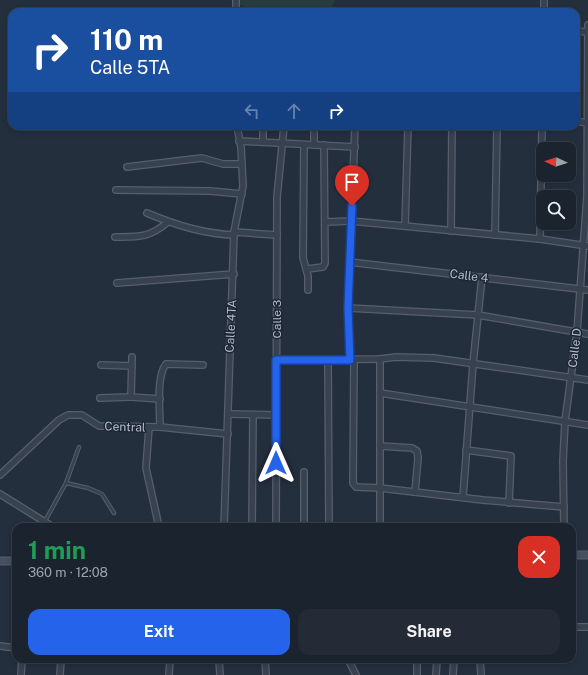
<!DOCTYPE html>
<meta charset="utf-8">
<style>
:root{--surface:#1b232e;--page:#242b36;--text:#f1f3f6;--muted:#a0a4aa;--line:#39404a;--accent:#2563eb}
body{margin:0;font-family:"Public Sans",sans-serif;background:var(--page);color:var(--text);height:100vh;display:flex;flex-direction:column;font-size:15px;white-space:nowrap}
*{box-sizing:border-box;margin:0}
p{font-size:13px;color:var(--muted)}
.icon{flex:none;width:22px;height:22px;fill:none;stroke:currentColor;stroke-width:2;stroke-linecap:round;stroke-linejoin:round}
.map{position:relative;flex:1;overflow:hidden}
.drawer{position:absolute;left:12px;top:523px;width:564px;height:140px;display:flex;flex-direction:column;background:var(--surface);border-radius:12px;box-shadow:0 2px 6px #0003,0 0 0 1px var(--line)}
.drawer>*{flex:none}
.top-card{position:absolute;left:8px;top:8px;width:572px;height:122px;border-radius:12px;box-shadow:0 2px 6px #0003,0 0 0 1px var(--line);background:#1a4fa0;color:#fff;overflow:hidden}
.needle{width:26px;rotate:274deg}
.buttons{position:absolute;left:536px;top:142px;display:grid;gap:8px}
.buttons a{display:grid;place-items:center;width:40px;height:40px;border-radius:8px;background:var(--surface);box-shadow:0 2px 6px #0003,0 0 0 1px var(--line);font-size:20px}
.pin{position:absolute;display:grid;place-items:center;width:34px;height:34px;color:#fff;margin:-41px -17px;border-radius:50% 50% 50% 0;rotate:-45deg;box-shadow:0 0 4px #0007}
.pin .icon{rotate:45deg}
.me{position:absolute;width:44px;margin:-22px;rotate:0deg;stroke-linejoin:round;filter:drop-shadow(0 0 3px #0008)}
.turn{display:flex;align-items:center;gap:14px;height:84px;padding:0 16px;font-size:18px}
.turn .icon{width:52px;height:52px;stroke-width:2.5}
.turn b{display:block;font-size:28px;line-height:34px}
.lanes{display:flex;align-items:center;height:38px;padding:0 16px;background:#0003;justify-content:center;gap:20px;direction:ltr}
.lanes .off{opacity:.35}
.round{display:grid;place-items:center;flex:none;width:42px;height:42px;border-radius:12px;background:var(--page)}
.head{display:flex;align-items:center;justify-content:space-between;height:68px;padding:0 16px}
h1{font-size:24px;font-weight:700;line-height:30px;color:#1e9e55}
.primary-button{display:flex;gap:8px;margin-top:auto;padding:8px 16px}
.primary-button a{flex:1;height:46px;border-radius:12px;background:var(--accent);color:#fff;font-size:16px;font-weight:700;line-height:46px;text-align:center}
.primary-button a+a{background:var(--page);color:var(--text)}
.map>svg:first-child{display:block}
.green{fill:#263c3f}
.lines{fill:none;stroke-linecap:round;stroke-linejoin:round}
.service-casing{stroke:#565f6c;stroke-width:4.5}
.minor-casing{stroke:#565f6c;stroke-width:8}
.secondary-casing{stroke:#565f6c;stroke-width:9}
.service{stroke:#38414e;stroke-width:2.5}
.minor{stroke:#38414e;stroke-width:5.5}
.secondary{stroke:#465061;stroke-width:7}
.route-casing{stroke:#184099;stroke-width:10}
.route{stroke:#2563eb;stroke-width:7}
.labels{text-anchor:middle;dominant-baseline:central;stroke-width:3;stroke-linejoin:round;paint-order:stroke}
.street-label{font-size:12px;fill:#b4bcc9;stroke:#1d2633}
</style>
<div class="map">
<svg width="588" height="675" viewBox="0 0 588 675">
<rect width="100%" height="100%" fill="#242f3e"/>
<polygon class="green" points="230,0 335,0 329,12 256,12"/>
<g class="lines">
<defs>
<g id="service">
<polyline points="66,483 88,488 102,494 114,513"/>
<polyline points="45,521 66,483 79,447"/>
</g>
<g id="minor">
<polyline points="236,0 236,12"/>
<polyline points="544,7 544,0"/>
<polyline points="576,31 588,32"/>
<polyline points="576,121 588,123"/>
<polyline points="263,126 263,142"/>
<polyline points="239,141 355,147"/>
<polyline points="304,145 303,258 308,276 308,290"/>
<polyline points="314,145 314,126"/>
<polyline points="127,167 202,158 223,164 242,164"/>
<polyline points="116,190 210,191 242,194"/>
<path d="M147 213C175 225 203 234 234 235"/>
<polyline points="326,222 351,221 540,239 588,246"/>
<polyline points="405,226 408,126"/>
<polyline points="451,231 452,126"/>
<polyline points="234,232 277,235"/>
<polyline points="495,235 497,126"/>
<path d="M115 237C139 237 149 238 168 222"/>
<polyline points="540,239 542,126"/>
<polyline points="349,262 588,290"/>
<polyline points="307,269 323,267 325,263 324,145"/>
<polyline points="117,283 234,274"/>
<polyline points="348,308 478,315 588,334"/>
<polyline points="132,357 131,397 160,399"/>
<polyline points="380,359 380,527"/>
<polyline points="276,360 380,359 396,357 434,358 588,380"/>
<polyline points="328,360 329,527"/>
<polyline points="350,360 348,308 355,126"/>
<polyline points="354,360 353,483 356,487 380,488 483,500 564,507"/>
<polyline points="101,365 132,366"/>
<polyline points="380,393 588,425"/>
<polyline points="100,398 131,397"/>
<polyline points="228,414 276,415"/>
<polyline points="149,427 146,468 159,527"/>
<path d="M160 427C160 411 156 376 166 364L203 365"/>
<polyline points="380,446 412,448 417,451 418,458 415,492"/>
<polyline points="466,450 511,456 509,503"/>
<polyline points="304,472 304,527"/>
<polyline points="0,475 59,420 68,415 82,415 99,426 160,427 228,434"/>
<polyline points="0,494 53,527"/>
<polyline points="463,497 473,364 482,277"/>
<polyline points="224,527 234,232 243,186 241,147 237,126"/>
<polyline points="252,527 253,415"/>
<polyline points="276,527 277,197 284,126"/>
<polyline points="564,527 563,461 565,421 577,332 587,196 588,25"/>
<polyline points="572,627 588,627"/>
<polyline points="0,646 16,648"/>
<polyline points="219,659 220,675"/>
<polyline points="265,659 266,675"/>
<polyline points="348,659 356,675"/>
<polyline points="417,659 417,675"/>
<polyline points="480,659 481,675"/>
<polyline points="21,675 22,659"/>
<polyline points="60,675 61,659"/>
<polyline points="169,675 170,659"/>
<polyline points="436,675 437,659"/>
<polyline points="453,675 454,659"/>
</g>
<g id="secondary">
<polyline points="572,555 588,555"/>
<polyline points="0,561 16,561"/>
</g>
</defs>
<use href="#service" class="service-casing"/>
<use href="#minor" class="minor-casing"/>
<use href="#secondary" class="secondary-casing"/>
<use href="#service" class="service"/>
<use href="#minor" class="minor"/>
<use href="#secondary" class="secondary"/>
</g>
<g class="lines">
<defs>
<polyline id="route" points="276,463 276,360 350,360 348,308 352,206"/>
</defs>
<use href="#route" class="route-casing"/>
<use href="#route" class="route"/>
</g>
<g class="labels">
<g class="street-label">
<text transform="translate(469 276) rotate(7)">Calle 4</text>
<text transform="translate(277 319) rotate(-90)">Calle 3</text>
<text transform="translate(231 326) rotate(-87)">Calle 4TA</text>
<text transform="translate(575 348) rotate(-83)">Calle D</text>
<text transform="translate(125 427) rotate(2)">Central</text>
</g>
</g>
</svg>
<div class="buttons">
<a><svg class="needle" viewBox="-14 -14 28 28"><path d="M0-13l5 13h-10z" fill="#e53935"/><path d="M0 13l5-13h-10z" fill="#a0a4aa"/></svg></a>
<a><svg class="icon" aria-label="search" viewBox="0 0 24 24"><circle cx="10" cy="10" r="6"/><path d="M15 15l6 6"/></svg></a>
</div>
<div class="pin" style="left:352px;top:206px;background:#d93025"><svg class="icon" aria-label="arrive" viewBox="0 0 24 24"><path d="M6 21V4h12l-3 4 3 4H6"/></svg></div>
<svg class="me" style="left:276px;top:463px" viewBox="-20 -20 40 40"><path d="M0-17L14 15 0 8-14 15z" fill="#2563eb" stroke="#fff" stroke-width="4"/></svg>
<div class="top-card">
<div class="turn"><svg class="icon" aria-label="right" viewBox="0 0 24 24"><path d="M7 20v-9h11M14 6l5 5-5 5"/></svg><div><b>110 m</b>Calle 5TA</div></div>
<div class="lanes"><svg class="icon off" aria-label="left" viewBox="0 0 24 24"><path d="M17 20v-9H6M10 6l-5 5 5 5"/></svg><svg class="icon off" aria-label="ahead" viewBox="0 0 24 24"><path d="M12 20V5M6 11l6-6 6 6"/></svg><svg class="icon" aria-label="right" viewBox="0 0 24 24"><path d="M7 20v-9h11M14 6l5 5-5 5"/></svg></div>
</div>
<section class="drawer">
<div class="head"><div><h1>1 min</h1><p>360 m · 12:08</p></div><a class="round" style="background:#d93025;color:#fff"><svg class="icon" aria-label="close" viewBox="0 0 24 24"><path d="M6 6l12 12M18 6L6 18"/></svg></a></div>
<div class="primary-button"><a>Exit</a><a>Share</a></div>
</section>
</div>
